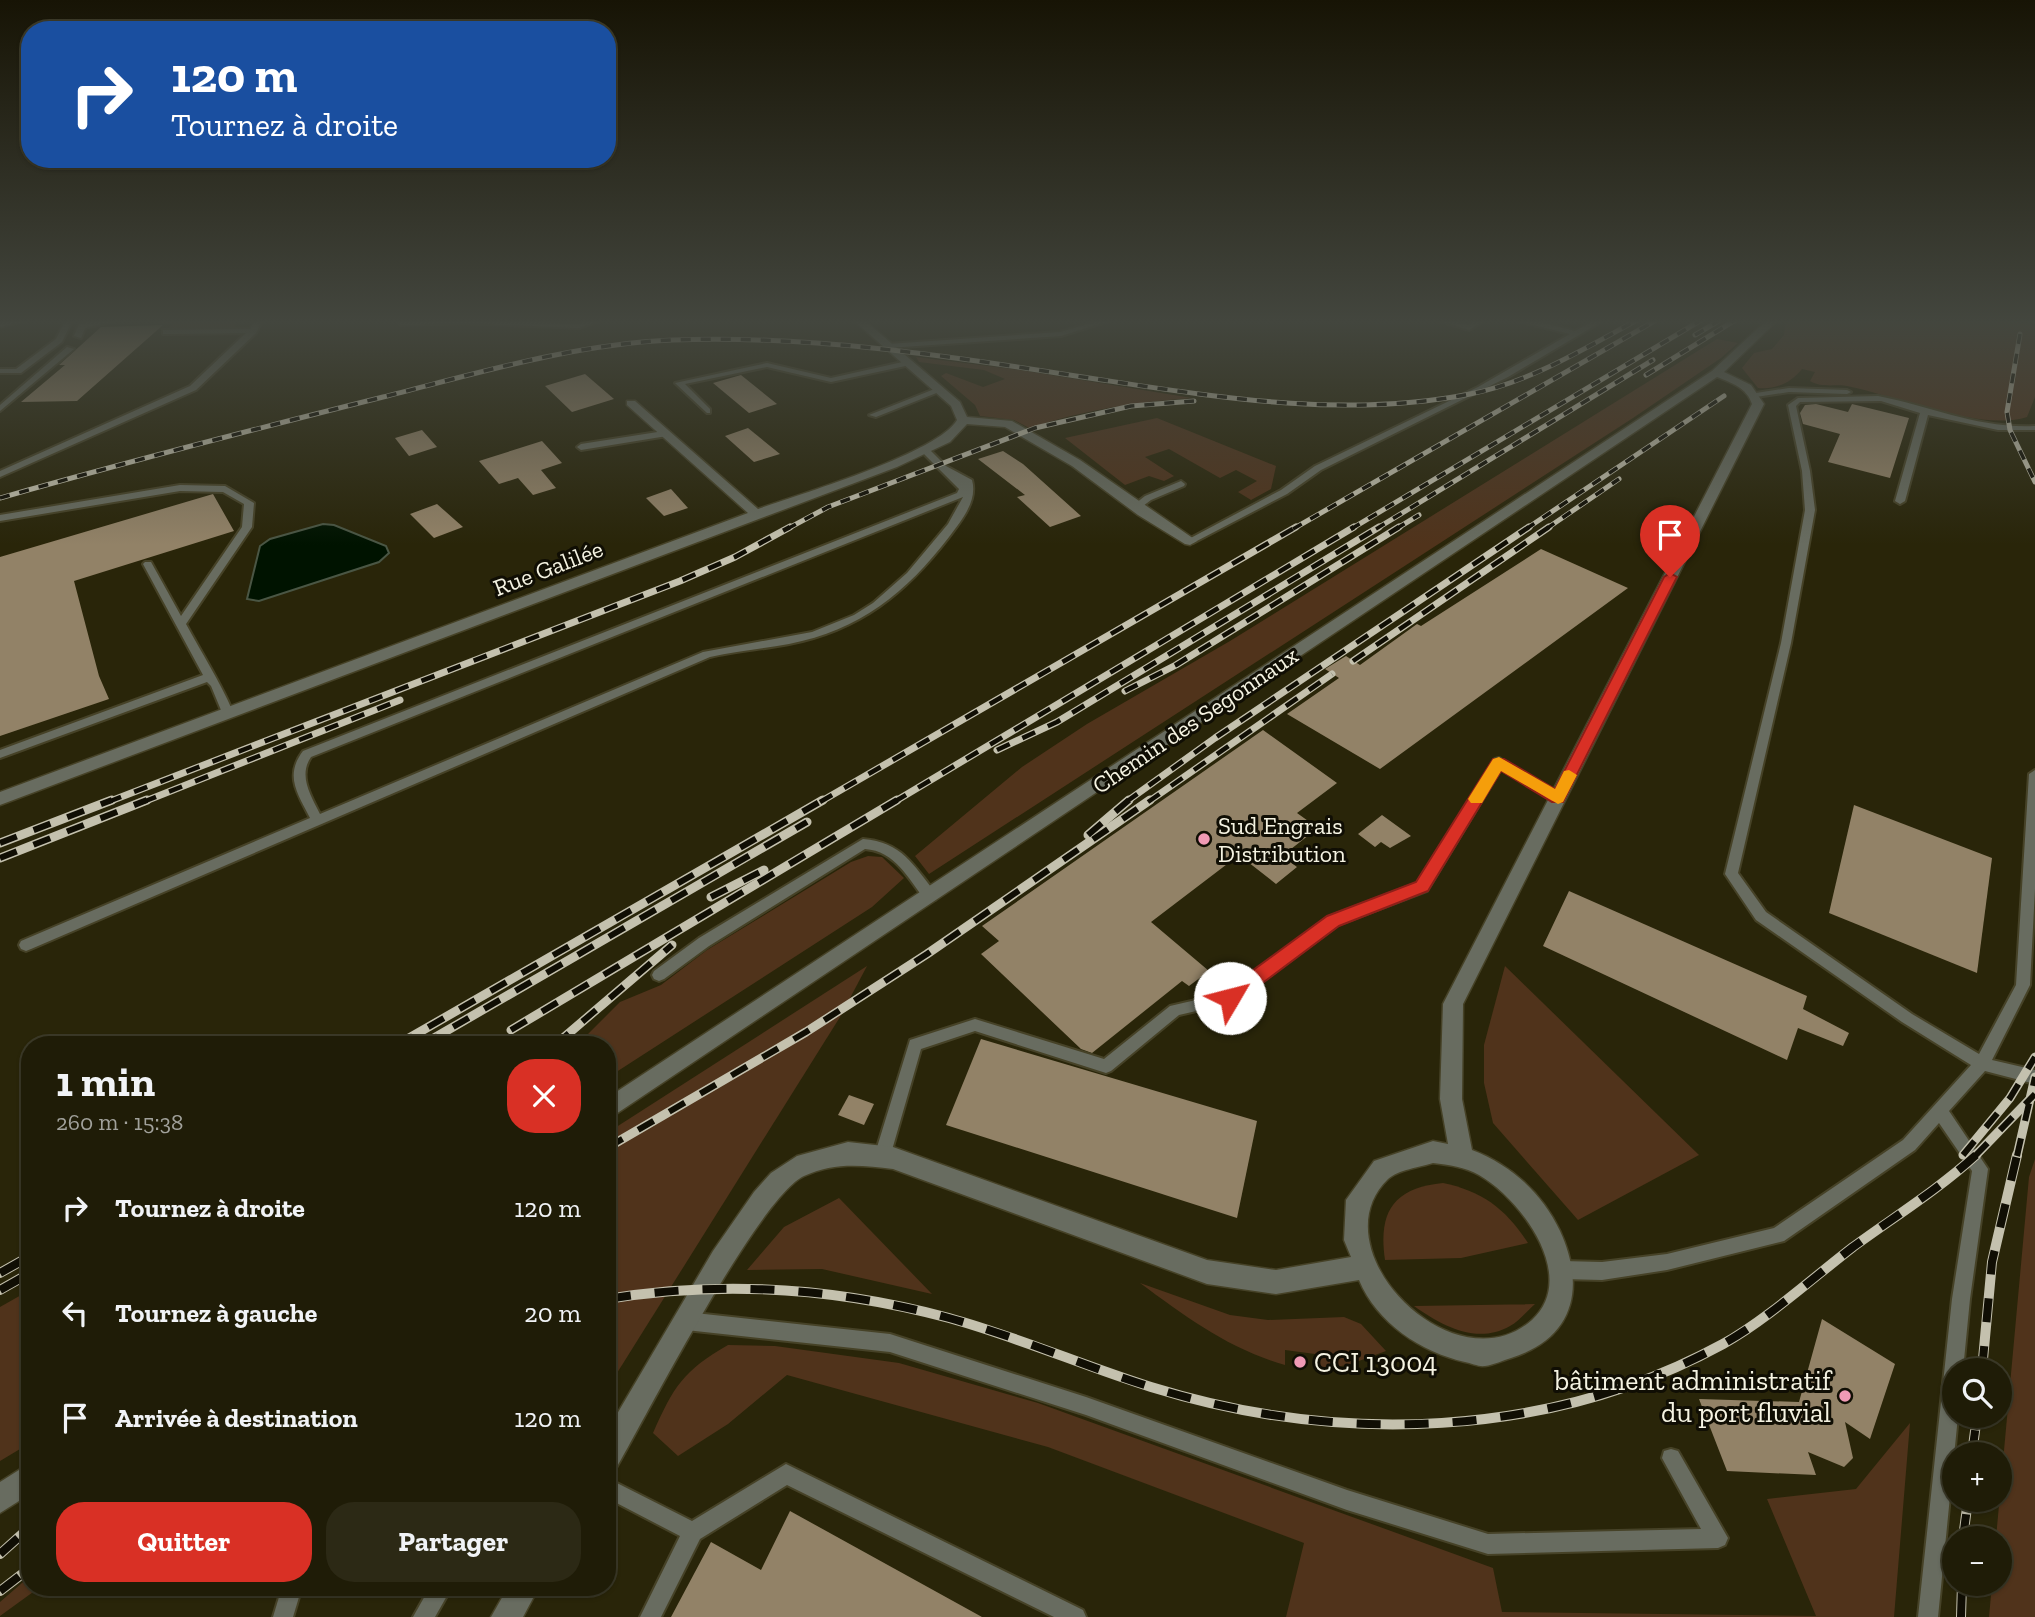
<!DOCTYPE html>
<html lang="fr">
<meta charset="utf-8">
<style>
:root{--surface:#1f1c07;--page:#2c2915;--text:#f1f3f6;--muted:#a1a19b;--line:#3c3a28;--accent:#d93025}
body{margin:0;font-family:"Zilla Slab",serif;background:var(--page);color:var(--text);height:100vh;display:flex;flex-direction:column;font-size:26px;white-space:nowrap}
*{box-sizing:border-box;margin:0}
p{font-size:23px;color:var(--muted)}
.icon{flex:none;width:38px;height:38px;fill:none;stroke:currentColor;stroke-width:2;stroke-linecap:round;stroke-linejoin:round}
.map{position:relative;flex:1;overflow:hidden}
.drawer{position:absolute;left:21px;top:1036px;width:595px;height:560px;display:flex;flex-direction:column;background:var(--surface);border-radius:28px;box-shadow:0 2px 5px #0004,0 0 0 2px var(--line)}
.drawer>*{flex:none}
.guide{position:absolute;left:21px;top:21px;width:595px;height:147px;border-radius:28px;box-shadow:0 2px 5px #0004,0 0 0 2px var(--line);background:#1a4fa0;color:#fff;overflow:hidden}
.controls{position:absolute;left:1942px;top:1358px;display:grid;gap:14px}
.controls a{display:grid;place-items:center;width:70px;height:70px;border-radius:50%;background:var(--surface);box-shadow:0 2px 5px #0004,0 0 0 2px var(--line);font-size:35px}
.pin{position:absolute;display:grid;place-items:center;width:60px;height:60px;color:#fff;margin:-72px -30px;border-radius:50% 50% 50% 0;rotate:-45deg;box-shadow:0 0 7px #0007}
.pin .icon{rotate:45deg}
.me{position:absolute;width:77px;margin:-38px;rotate:53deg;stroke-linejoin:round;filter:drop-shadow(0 0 5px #0008)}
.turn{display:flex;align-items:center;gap:24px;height:147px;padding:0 35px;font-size:32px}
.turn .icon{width:91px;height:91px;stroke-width:2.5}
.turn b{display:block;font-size:49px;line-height:60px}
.round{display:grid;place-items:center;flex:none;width:74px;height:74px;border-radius:28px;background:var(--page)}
.overview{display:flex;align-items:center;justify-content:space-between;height:119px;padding:0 35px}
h1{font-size:42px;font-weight:700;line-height:52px}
.action{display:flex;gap:14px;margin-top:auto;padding:14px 35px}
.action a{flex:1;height:80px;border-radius:28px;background:var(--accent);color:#fff;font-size:28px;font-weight:700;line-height:80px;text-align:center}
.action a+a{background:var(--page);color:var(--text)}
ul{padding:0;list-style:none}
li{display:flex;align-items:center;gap:21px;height:105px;padding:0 35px}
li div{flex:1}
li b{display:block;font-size:26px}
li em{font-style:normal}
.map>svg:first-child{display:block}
.green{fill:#50331b}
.water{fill:#001300;stroke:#4a5644;stroke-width:2}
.building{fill:#928267}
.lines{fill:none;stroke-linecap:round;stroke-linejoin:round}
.service-casing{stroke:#464227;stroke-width:4}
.minor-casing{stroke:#464227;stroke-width:3}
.service{fill:#686c60;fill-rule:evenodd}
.minor{fill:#686c60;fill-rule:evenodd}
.rail-far3-casing{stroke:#c4c1ae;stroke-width:5}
.rail-far2-casing{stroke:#c4c1ae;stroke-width:7}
.rail-far1-casing{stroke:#c4c1ae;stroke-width:9}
.rail-casing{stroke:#c4c1ae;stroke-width:10}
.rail-far3{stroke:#100e04;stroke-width:3.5;stroke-dasharray:10;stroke-linecap:butt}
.rail-far2{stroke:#100e04;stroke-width:4.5;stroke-dasharray:14;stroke-linecap:butt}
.rail-far1{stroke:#100e04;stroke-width:6;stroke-dasharray:18;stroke-linecap:butt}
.rail{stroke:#100e04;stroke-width:8;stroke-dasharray:24;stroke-linecap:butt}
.route{fill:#d93025;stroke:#8d1f18;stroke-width:2}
.slow{fill:#f59e0b}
.poi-dot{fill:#f09ab5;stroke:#100e04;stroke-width:2.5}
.labels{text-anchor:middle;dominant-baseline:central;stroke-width:6;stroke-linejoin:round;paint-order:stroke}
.street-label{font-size:24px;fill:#f5f3e2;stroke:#100e04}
.poi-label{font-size:24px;fill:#f5f3e2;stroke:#100e04;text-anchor:start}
.near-poi-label{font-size:28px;fill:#f5f3e2;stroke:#100e04;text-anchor:start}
</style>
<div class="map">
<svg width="2035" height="1617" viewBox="0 0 2035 1617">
<rect width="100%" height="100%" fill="#292509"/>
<g class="green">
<polygon points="166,319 236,319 235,329 167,331 172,324 150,324"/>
<path d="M1786 319H2005L2035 326V397L2027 417C1980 432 1897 396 1847 386 1834 384 1821 388 1810 381L1815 372 1802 369C1792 382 1776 390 1758 388L1742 368 1754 353 1772 349 1784 335Z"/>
<polygon points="1717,339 1738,343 1721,358 1633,418 929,874 915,856 1022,767 1087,724 1230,641"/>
<path d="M916 357 1020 370 1192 398C1135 402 1084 410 1029 428L1014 420 980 416 975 405 941 376 946 373 983 387 1005 379 984 370 919 362Z"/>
<polygon points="1157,418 1276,466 1271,489 1251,500 1238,492 1257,481 1236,470 1220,478 1169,449 1145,457 1174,476 1164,481 1149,476 1125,485 1065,438"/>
<polygon points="868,856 882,857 904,878 872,907 607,1078 607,1045 577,1045 620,1002 661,985 707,950 851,862"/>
<polygon points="867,966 840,1017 607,1389 607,1133"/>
<polygon points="1505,966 1699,1155 1578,1220 1493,1123 1484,1083 1484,1045"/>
<polygon points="2035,1159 2035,1617 1989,1617 1992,1584 2000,1584 2000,1538 1996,1538 2029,1177"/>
<path d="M1443 1183C1482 1191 1506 1209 1528 1243L1461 1258 1385 1260C1378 1212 1393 1188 1443 1183Z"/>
<polygon points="839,1198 932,1294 822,1269 747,1270 784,1227"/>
<path d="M1140 1283 1230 1315 1268 1320 1344 1317 1361 1324 1386 1351 1348 1365 1320 1369 1315 1354 1285 1350V1365C1229 1349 1186 1317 1140 1283Z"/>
<polygon points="30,1290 30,1443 0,1461 0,1307"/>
<path d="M1535 1304C1527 1311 1519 1321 1510 1326 1477 1345 1442 1326 1414 1306Z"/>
<path d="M728 1345 775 1346 899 1363 1038 1403 1493 1568 1502 1612 1816 1616 1767 1499 1856 1489 1910 1423 1894 1617H1286L1304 1543 1048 1447 787 1375 728 1424 678 1456 653 1433C674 1386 683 1371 728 1345Z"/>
<polygon points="30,1576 30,1587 40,1587 0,1616 0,1602"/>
</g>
<polygon class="water" points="323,524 334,525 386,546 389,553 379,562 259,601 247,599 260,546 270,539"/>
<g class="building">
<polygon points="163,325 77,401 21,402 65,365 59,365 101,327"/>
<polygon points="585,374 614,399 572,412 545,386"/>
<polygon points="741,375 777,404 749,413 713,383"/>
<polygon points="1816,404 1848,412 1852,404 1909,418 1890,478 1828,462 1840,434 1803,424 1800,413 1805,405"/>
<polygon points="748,428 780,454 754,462 725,436"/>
<polygon points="422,430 437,447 409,456 395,438"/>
<polygon points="542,441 562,463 541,470 556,488 533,495 518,478 499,484 479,461"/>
<polygon points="1003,451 1023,464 1081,516 1050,527 1017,497 1025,495 978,459"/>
<polygon points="671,489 688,508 664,516 646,498"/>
<polygon points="213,494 234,531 74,581 99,676 109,699 0,736 0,557"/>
<polygon points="437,504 463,527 434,538 410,514"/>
<polygon points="1541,549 1628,588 1380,769 1287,714 1339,678 1325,669 1346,656 1360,665 1417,624 1421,626"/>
<polygon points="1263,730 1337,783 1297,813 1318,828 1282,856 1297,867 1276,884 1239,855 1151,922 1209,971 1189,986 1182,981 1092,1053 1081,1049 981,954 999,941 982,926"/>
<polygon points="1854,805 1992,858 1977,973 1829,913"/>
<polygon points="1382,815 1411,836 1390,848 1381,842 1375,847 1358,834"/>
<polygon points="1569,891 1807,996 1803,1009 1849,1033 1843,1046 1798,1028 1787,1060 1543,946"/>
<polygon points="981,1039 1257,1121 1237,1218 946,1125"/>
<polygon points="849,1095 874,1104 864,1125 838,1115"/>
<polygon points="1822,1319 1895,1364 1870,1439 1845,1422 1853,1458 1844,1467 1808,1452 1816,1475 1727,1471 1699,1399 1799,1402"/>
<polygon points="790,1511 982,1617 671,1617 711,1542 761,1570"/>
</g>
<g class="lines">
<defs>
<g id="service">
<polygon points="66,319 73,319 62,342 21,373 0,373 0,369 16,369 56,339"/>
<polygon points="109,319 122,319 85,328 81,338 74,336 79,324"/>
<polygon points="256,319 263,319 256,333 196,390 0,477 0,471 190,386 246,333 166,334 163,334 163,330 250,329"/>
<polygon points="395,319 402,319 403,321 462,319 579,324 595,319 605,319 579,328 462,323 401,325"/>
<polygon points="1105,319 1115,319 1061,336 888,348 884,346 888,344 1060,332"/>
<polygon points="1434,319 1444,319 1468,325 1479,319 1487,319 1469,330"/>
<polygon points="1517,319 1527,319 1575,331 1597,319 1606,319 1508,377 1321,470 1287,494 1193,543 1187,543 1185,541 1281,490 1315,466 1478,387 1570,334 1517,321"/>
<polygon points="67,347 74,349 0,411 0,405"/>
<polygon points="907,361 911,363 910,365 831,382 767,367 685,384 710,409 710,413 707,413 675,383 767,363 831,378"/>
<polygon points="937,388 944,390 876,417 869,415"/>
<polygon points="1789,388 1847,390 1851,392 1847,394 1789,392 1756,397 1752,395 1756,393"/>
<path d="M1878 396C1931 406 1979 429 2035 426V430H1998L1928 415 1905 501 1900 504 1895 501 1920 413 1881 401 1800 402 1796 406 1810 471 1815 510 1791 643 1738 873 1766 912 1912 1014 1979 1054 2016 985 2029 774 2035 770V889L2030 985 1992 1060 2035 1070V1084L1985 1071 1949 1111 1988 1169 1970 1299 1963 1370H1955V1416H1958L1938 1617H1918L1952 1299 1972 1171 1939 1123 1915 1150 1784 1241 1667 1270 1602 1280 1562 1279 1556 1276 1553 1270 1556 1264 1562 1261 1602 1262 1667 1254 1774 1228 1903 1140 1971 1065 1902 1022 1756 920 1725 874 1781 643 1805 510 1802 471 1788 405 1798 398Z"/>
<polygon points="664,431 667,432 667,436 581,450 577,447 581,444"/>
<path d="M922 448H928L946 466 972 480C978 501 961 521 949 537 906 593 860 630 789 644 763 649 736 651 710 657L31 949 26 951 21 949 19 945 21 941 310 818C298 794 284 776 303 751L957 493 959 489 922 452ZM963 497 948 524 907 573 873 603 854 615 812 632 703 652 320 814C311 796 298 776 311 757Z"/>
<polygon points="1181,481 1185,484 1184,486 1151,500 1139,509 1133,509 1131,507 1145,496"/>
<path d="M180 485 225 486 254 503 252 527 186 624C202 654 220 681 233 712L231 715H223L211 686 207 682 0 758V750L203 675 143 564 145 562H151L181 616 242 527 244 504 223 492 180 491 0 521V515Z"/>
<polygon points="1499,758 1562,795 1564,798 1562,801 1554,801 1501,769 1427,891 1338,925 1235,1002 1179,1015 1111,1071 1106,1073 975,1031 921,1049 890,1157 888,1162 882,1165 876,1162 874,1157 910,1040 975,1019 1104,1059 1170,1006 1226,993 1328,917 1417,883 1495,759"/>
<path d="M863 839C902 842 913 865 935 892L937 896 935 900H925C908 878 895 851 865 849L709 946 664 979 659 981 654 979 652 975 654 971 699 938Z"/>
<polygon points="686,1312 890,1334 1086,1397 1347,1490 1488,1534 1701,1529 1662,1458 1664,1451 1671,1449 1678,1451 1728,1538 1725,1545 1718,1548 1488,1554 1347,1510 1086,1415 890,1352 686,1330 680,1327 677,1321 680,1315"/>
<polygon points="786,1464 1083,1610 1086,1617 1054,1617 787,1485 700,1539 661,1617 640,1617 680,1536 607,1498 607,1478 692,1521"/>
<polygon points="282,1587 302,1587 293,1617 273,1617"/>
<polygon points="430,1587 452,1587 435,1617 413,1617"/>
</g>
<g id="minor">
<polygon points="14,319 35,319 0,327 0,321"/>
<path d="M852 319H863L960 402 967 417 1012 421 1080 460 1197 541 1190 545 1185 544 1138 515 1072 466 1005 427 967 424 950 442 897 467 0 805V792L748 513 627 405V401H635L758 509C800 494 938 453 957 420L951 406Z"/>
<path d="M1768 319H1779L1724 372 1751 385 1764 404 1463 1004 1462 1099 1472 1150C1511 1165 1542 1193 1560 1231 1586 1288 1574 1338 1511 1358 1503 1360 1494 1365 1485 1366 1479 1367 1471 1363 1465 1362 1421 1352 1377 1323 1359 1280L1276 1294 1207 1284 893 1169C862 1165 833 1162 804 1176 759 1197 648 1413 617 1467L607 1470V1431L713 1251 754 1192 771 1173 797 1156 848 1142 893 1147 1207 1260 1276 1270 1351 1257 1344 1240 1346 1200 1374 1161 1433 1141 1448 1144 1440 1099 1443 1004 1752 404C1747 388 1732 383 1717 377L607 1120V1098L1712 371ZM1433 1163C1449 1165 1465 1167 1479 1175 1521 1199 1579 1277 1532 1320 1454 1389 1316 1249 1388 1179 1398 1170 1420 1167 1433 1163Z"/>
<polygon points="30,1463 30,1494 0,1513 0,1482"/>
<polygon points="508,1587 539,1587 523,1617 491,1617"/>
</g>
</defs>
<use href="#service" class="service-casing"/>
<use href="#minor" class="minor-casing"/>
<use href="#service" class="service"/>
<use href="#minor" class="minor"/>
<defs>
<g id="rail-far3">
<polyline points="2020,334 2007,412 2010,430 2035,482"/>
<polyline points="1695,335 1722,319"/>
<polyline points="1646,375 1737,319"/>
<path d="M0 498C127 462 255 429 383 397 478 373 574 344 673 340 807 335 944 355 1076 376 1205 395 1340 420 1470 394 1531 382 1585 348 1639 319"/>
<polyline points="787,529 828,507 1035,428 1131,406 1194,401"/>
<polyline points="1293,529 1658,319"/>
<polyline points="1351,529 1703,319"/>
<polyline points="1376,529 1653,360"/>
<polyline points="1396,529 1419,515"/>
<polyline points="1526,529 1724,396"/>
<polyline points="1546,529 1619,479"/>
</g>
<g id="rail-far2">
<polyline points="1353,661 1549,527"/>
<polyline points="1125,691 1176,665 1399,527"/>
<polyline points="997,750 1057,722 1379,527"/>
<polyline points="108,802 680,581 735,557 790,527"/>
<polyline points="143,802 400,700"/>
<polyline points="820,802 1296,527"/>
<polyline points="894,802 1354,527"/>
<polyline points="1126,802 1215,738 1529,527"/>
<polyline points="1148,802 1332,674"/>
</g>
<g id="rail-far1">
<polyline points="1088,835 1129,800"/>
<polyline points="0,843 112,800"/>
<polyline points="0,858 147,800"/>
<polyline points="711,897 764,870"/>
<polyline points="511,1030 897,800"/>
<polyline points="397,1045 823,800"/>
<polyline points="422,1045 807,822"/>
<polyline points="555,1045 672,945"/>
<polyline points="607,1148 806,1032 927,954 1150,800"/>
<polyline points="1963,1155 2010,1098 2035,1057"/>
<polyline points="1975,1156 2035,1094"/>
<polyline points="2017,1156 2035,1077"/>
</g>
<g id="rail">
<polyline points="0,1273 30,1256"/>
<polyline points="0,1290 30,1273"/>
<path d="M607 1299C722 1280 837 1288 949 1318 1018 1337 1084 1366 1151 1387 1338 1445 1549 1439 1723 1344 1765 1321 1814 1277 1853 1247 1894 1217 1939 1189 1976 1155"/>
<polyline points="1982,1370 1992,1262 2017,1155"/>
<polyline points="1972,1454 1977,1416"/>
<polyline points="1963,1538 1968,1500"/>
<polyline points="0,1554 30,1527"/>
<polyline points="0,1591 30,1568"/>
<polyline points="1961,1617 1962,1584"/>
</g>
</defs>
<use href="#rail-far3" class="rail-far3-casing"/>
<use href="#rail-far2" class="rail-far2-casing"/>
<use href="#rail-far1" class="rail-far1-casing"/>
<use href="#rail" class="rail-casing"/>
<use href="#rail-far3" class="rail-far3"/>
<use href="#rail-far2" class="rail-far2"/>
<use href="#rail-far1" class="rail-far1"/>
<use href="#rail" class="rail"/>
</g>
<linearGradient id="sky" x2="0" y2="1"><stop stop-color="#171405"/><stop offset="0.59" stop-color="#43463e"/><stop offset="1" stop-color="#43463e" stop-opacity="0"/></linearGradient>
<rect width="2035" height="545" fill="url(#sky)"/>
<polygon class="route" points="1670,573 1677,577 1563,802 1552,802 1501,771 1428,891 1339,926 1236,1003 1223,1003 1220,998 1223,992 1327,916 1416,882 1493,759 1504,759 1555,789 1664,577"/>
<polygon class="slow" points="1499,757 1555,789 1564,771 1569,770 1577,775 1563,802 1558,804 1501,771 1482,803 1471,803 1468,799 1493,759"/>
<g class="poi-dot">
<circle cx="1204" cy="839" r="7"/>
<circle cx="1300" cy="1362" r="7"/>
<circle cx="1845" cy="1396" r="7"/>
</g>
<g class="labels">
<g class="street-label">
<text transform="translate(548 568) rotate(-21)">Rue Galilée</text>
<text transform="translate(1195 720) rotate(-34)">Chemin des Segonnaux</text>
</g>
<g class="poi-label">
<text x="1218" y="825">Sud Engrais<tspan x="1218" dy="28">Distribution</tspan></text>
</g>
<g class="near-poi-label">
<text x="1314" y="1362">CCI 13004</text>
<text x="1831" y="1380" text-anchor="end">bâtiment administratif<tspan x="1831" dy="32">du port fluvial</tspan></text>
</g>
</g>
</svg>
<div class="controls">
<a><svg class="icon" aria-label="search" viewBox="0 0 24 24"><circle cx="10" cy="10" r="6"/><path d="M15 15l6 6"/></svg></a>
<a>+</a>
<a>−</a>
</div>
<div class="pin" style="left:1670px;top:577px;background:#d93025"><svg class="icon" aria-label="arrive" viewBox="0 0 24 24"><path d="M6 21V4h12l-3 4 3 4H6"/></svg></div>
<svg class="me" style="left:1230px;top:998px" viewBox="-20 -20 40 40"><circle r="19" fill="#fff"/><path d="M0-13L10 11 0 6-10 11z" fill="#d93025"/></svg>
<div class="guide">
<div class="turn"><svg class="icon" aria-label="right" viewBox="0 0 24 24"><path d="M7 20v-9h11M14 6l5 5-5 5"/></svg><div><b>120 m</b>Tournez à droite</div></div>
</div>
<section class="drawer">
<div class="overview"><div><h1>1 min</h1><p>260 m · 15:38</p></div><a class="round" style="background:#d93025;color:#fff"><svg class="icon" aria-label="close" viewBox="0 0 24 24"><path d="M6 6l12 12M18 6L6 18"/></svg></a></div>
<ul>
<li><svg class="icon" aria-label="right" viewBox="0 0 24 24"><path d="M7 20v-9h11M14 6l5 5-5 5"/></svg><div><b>Tournez à droite</b></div><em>120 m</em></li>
<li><svg class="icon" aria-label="left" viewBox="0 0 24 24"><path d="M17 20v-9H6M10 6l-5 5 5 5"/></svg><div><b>Tournez à gauche</b></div><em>20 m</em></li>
<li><svg class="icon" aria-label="arrive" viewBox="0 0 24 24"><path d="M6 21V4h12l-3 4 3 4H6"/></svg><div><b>Arrivée à destination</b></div><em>120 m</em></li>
</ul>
<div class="action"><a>Quitter</a><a>Partager</a></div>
</section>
</div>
